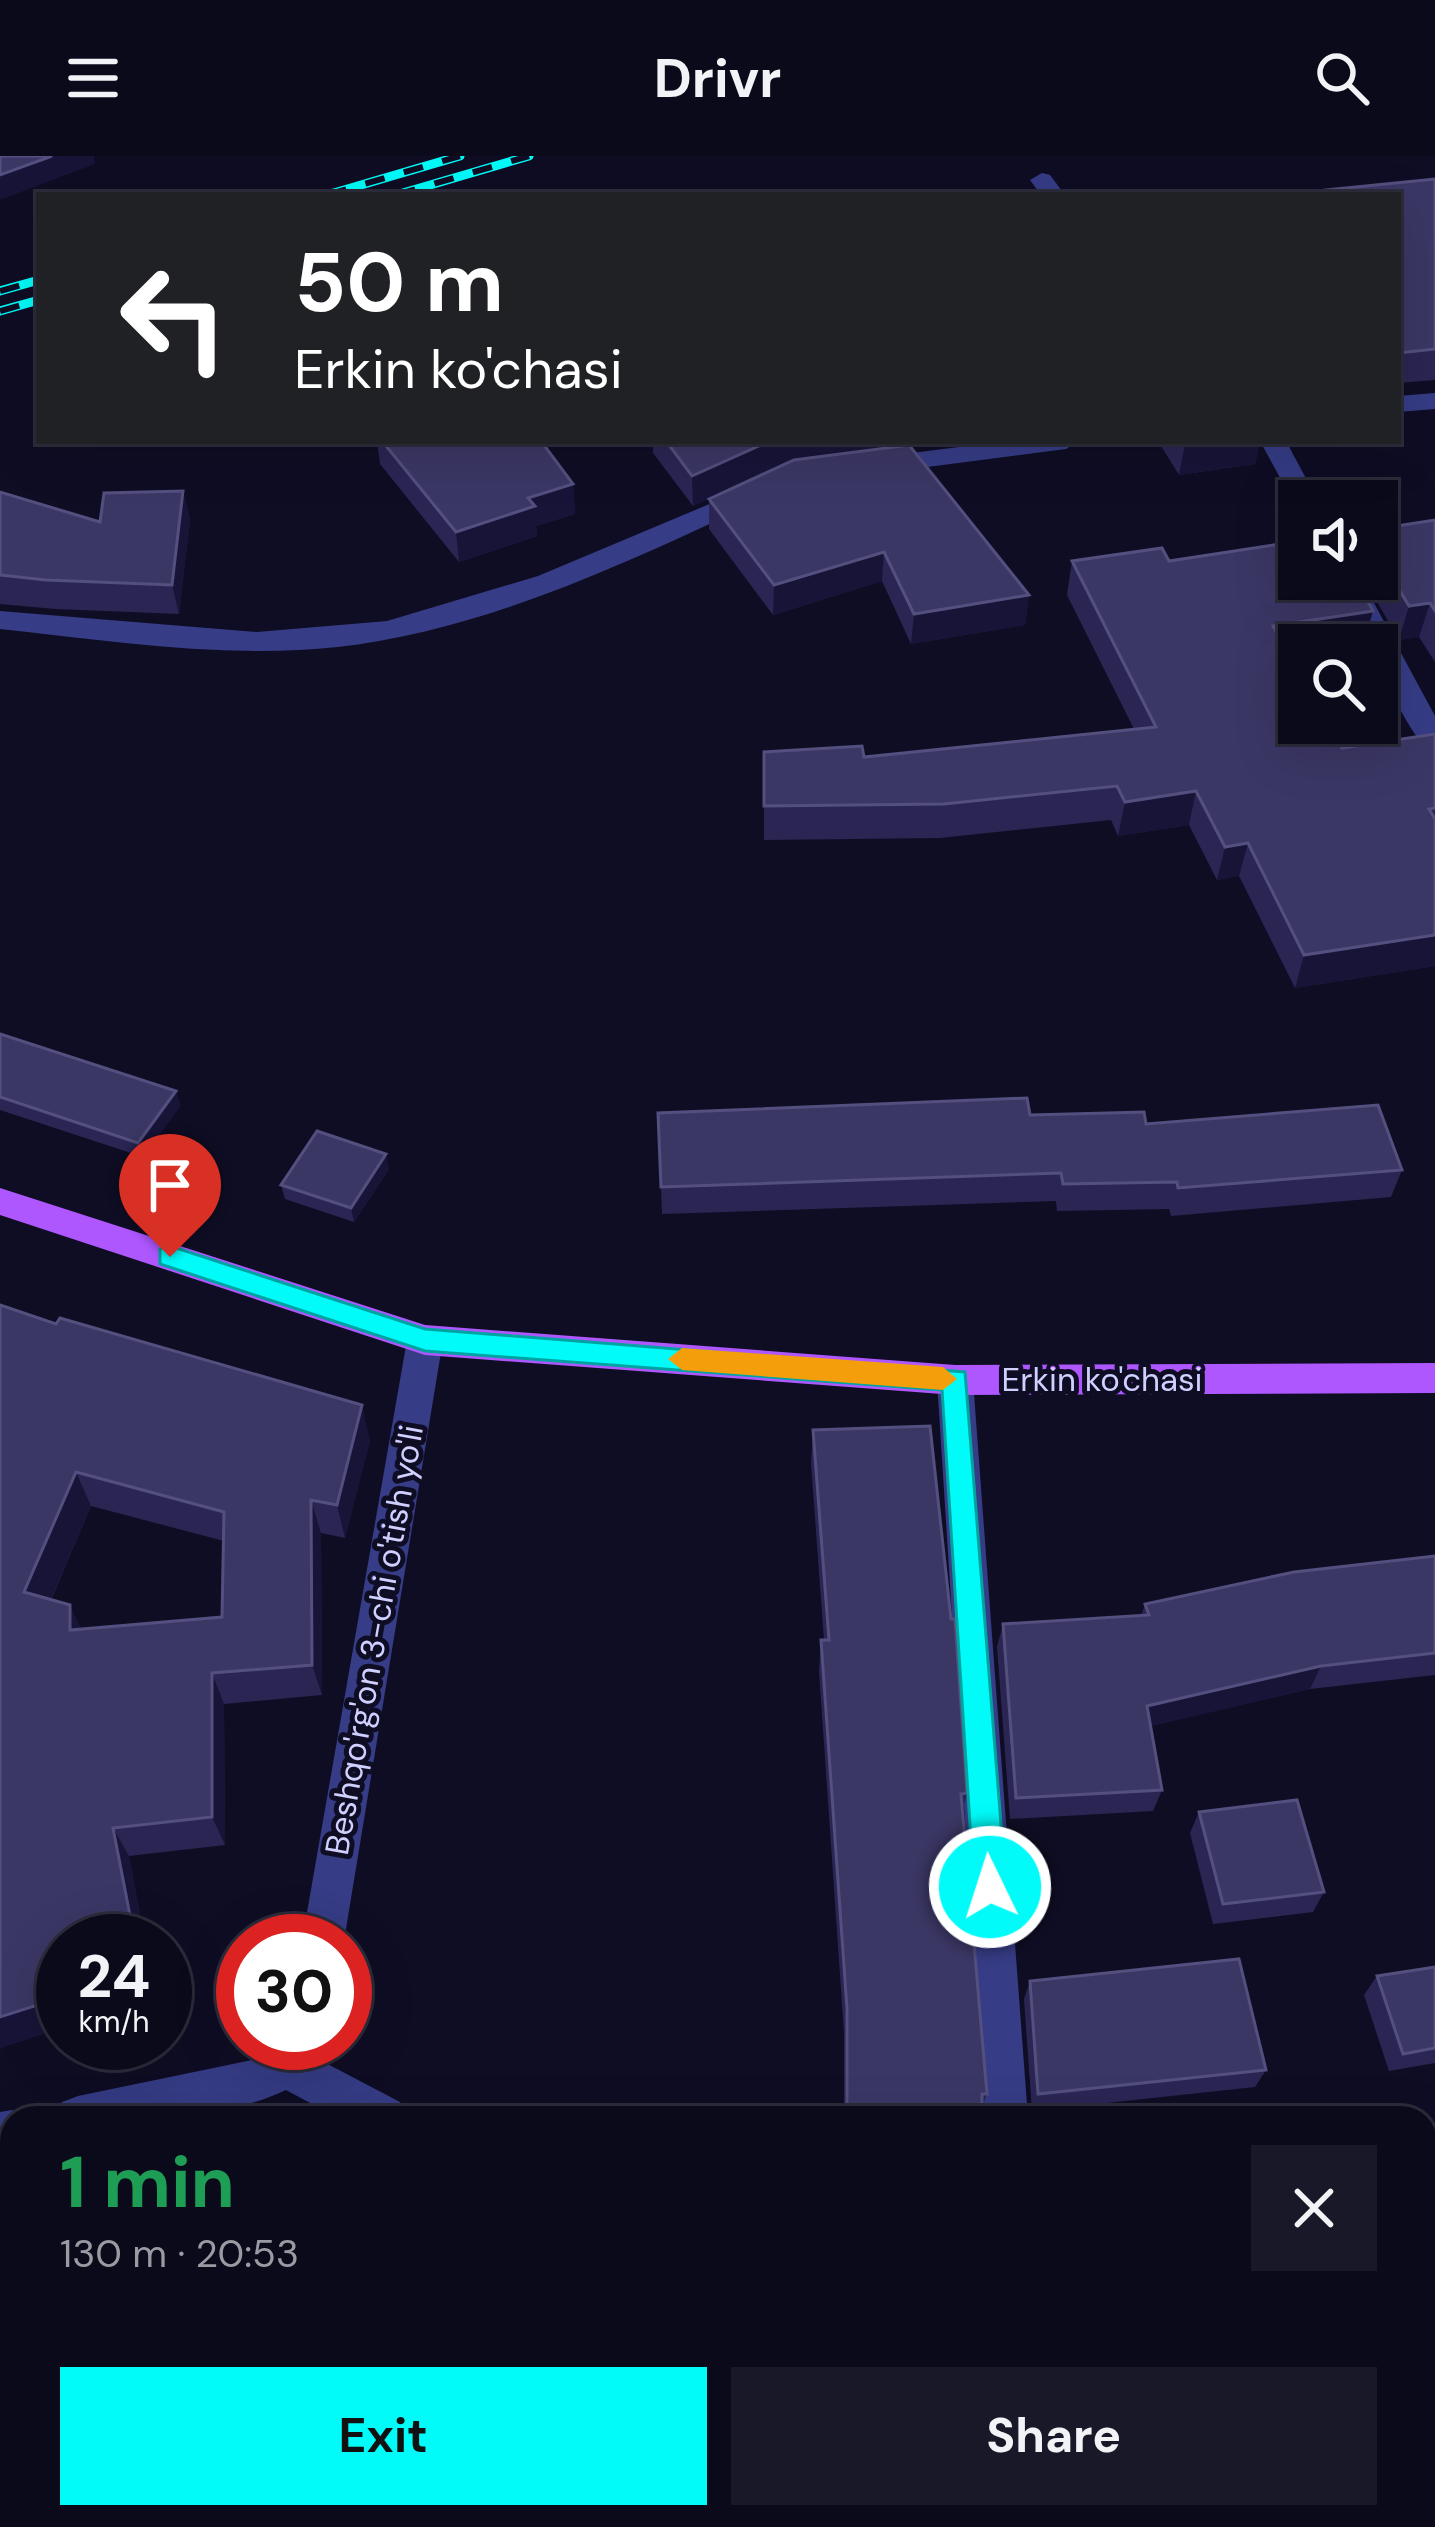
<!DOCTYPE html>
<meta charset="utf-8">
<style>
:root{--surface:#0b0a1b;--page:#191828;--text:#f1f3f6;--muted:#9a9aa3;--line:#2b2b3a;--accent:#00fbf9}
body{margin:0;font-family:"DM Sans",sans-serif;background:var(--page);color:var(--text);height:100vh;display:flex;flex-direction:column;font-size:45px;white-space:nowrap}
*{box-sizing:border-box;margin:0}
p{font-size:39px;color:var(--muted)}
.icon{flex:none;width:66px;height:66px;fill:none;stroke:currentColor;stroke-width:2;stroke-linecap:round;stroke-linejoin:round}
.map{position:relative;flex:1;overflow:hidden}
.drawer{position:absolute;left:0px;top:1950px;width:1437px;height:423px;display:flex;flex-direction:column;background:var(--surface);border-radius:36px 36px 0 0;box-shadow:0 12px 48px #0002,0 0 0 3px var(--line)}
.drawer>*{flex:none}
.top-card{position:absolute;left:36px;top:36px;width:1365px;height:252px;border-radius:0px;box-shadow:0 12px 48px #0002,0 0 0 3px var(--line);background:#202124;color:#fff;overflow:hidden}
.controls{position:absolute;left:1278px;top:324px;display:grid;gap:24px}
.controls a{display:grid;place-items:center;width:120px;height:120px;border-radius:0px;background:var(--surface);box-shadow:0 12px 48px #0002,0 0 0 3px var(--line);font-size:60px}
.speed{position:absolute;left:36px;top:1758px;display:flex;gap:24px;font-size:60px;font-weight:700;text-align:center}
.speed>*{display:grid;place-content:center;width:156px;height:156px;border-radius:50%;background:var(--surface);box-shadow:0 12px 48px #0002,0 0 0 3px var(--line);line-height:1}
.speed small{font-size:30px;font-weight:400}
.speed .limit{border:18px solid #d22;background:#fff;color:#111}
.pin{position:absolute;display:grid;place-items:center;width:102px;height:102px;color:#fff;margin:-123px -51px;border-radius:50% 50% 50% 0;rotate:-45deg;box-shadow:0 0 12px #0007}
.pin .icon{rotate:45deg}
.me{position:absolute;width:132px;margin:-66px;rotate:356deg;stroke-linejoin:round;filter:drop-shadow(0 0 9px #0008)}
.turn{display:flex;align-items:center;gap:42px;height:252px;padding:0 60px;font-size:54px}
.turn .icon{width:156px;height:156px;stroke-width:2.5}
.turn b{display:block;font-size:84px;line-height:102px}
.round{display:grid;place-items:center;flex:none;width:126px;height:126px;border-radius:0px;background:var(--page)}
.overview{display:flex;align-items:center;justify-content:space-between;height:204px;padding:0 60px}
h1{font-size:72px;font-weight:700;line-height:90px;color:#1e9e55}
.action{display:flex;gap:24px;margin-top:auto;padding:24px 60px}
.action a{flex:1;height:138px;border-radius:0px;background:var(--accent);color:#111;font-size:48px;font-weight:700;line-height:138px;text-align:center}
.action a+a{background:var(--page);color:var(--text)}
header{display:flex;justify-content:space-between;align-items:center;height:156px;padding:0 60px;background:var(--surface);font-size:54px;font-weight:700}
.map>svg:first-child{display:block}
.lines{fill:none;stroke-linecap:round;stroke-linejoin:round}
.minor{fill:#363c85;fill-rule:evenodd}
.major{fill:#ae57ff;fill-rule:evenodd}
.rail-casing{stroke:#00fbf9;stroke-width:9}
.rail{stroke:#0f0d24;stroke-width:6;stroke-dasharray:20;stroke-linecap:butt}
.wall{fill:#2a2553;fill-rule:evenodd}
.shaded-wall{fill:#171438}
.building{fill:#3b3765;stroke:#534f7e;stroke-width:3;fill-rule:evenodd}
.route{fill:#00fbf9;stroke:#00a3a2;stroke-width:3}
.slow{fill:#f59e0b}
.labels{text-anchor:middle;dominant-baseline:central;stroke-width:10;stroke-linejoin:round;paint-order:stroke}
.street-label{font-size:33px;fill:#d0d0ff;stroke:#0f0d24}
</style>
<header><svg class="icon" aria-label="menu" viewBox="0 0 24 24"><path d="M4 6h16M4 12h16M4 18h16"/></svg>Drivr<svg class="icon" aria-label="search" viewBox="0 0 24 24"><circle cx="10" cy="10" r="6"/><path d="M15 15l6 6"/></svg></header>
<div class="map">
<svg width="1435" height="2371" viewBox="0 0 1435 2371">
<rect width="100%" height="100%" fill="#0f0d24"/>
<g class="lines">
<g class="minor">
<polygon points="1042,17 1050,19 1065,39 1041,39 1030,24"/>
<polygon points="1435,237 1435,253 1398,256 1398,240"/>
<polygon points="1006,285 1079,285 1066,293 873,318 860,310 873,302"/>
<polygon points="1260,285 1286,285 1318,345 1299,345 1296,351"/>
<path d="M750 331 759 333V345C626 407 486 474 338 491 226 503 111 485 0 473V455L257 476 387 465 538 420Z"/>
<path d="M1333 423H1361L1435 560V597C1414 591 1377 511 1377 489H1368Z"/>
<polygon points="425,1169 438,1174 443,1184 344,1785 302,1785 407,1184 412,1174"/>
<polygon points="955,1209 968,1213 973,1224 1028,1962 984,1962 937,1224 942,1213"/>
<path d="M277 1887H325L318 1903 400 1946 406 1962H338L286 1934C212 1968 135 1962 56 1962L62 1946 78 1940 252 1904Z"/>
<polygon points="12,1954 29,1962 12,1962 12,1998 0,2000 0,1956"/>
<polygon points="267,2361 318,2361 313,2371 262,2371"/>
<polygon points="1008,2361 1058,2361 1059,2371 1009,2371"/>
</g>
<polygon class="major" points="0,1032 425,1169 955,1209 1435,1207 1435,1237 955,1239 425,1199 0,1059"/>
<defs>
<g id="rail">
<polyline points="327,39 460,0"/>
<polyline points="396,39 529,0"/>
<polyline points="0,135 39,124"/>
<polyline points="0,155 39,144"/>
</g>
</defs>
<use href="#rail" class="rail-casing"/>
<use href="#rail" class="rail"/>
</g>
<g class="wall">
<polygon points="1435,23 1435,224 1398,227 1398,39 1325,39 1326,34"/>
<polygon points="377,285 541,285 573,328 575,358 536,370 537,380 459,406 380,308"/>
<polygon points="653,285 890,285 890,291 1029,439 1025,469 911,488 882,425 773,459 709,373 709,343 777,311 693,350 653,297"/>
<polygon points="1158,285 1260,285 1255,308 1179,319"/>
<polygon points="183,335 190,364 179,458 55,453 0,448 0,336 100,366"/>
<polygon points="1435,364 1435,506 1419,481 1399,484 1364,423 1377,423 1377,373"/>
<polygon points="1072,405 1169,405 1373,455 1363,489 1299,489 1299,499 1290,500 1342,592 1435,578 1435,810 1295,832 1239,720 1217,724 1189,669 1118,680 1111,664 940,682 764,684 764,596 864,601 1134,573 1067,439"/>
<polygon points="0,878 176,935 180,950 143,1001 0,954"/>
<polygon points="658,957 1030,959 1146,968 1402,1014 1391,1041 1171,1060 1169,1053 1057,1055 1056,1045 662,1058"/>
<polygon points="389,1013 354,1066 285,1043 281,1029"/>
<path d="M0 1149 370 1284 345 1382 321 1377 322 1539 224 1548 225 1689 129 1700 145 1785H63V1871L0 1892ZM91 1350 224 1385 222 1461 81 1473 51 1444Z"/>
<polygon points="813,1274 967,1637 962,1657 987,1938 982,1952 982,1962 844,1962 844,1877 819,1515 821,1484 824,1484 811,1307"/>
<polygon points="1435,1400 1435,1519 1310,1533 1150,1570 1162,1634 1153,1655 1010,1663 997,1491 1003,1468 1141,1460 1145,1448"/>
<polygon points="1199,1656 1324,1736 1313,1756 1213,1768 1190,1677"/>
<polygon points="1435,1811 1435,1907 1389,1915 1364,1839 1377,1820"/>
<polygon points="1030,1825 1266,1914 1255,1931 1032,1955 1024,1843"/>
<polygon points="1089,2361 1425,2361 1435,2371 1090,2371"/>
</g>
<g class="shaded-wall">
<polygon points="52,0 94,0 95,8 0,44 0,19"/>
<polygon points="770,285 890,285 890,296 776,312 693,350 692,320"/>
<polygon points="1207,285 1260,285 1255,308 1179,319 1185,288"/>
<polygon points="573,328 575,358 536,370 537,380 459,406 456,376 528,342"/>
<polygon points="183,335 190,364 179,458 172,429"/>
<polygon points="884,396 882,425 773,459 774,429"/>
<polygon points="1029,439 1025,469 911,488 914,458"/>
<polygon points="1430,447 1419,481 1399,484 1409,450"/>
<polygon points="1373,455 1363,489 1299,489 1299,499 1265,504 1273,470"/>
<polygon points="1196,635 1189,669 1118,680 1125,646"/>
<polygon points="1248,687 1239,720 1217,724 1225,691"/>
<polygon points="1435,779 1435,810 1295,832 1304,799"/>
<polygon points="176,935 180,950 143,1001 138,987"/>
<polygon points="386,998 389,1013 354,1066 351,1052"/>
<polygon points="362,1249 370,1284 345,1382 337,1349"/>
<polygon points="76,1316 91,1350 40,1468 24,1436"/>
<polygon points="311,1344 321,1377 322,1539 312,1509"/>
<polygon points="70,1449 85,1481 70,1474"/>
<polygon points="1321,1510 1310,1533 1139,1573 1147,1550"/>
<polygon points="212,1517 224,1548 225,1689 212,1661"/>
<polygon points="113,1672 129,1700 145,1785 135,1785"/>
<polygon points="63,1841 63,1871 0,1892 0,1861"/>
<polygon points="12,2117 12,2150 0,2166 0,2132"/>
<polygon points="527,2361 534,2361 537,2367 535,2371 522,2371"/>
</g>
<g class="building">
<polygon points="0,0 52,0 0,19"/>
<polygon points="1435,23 1435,193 1398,197 1398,145 1401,145 1398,140 1398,39 1330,39 1326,34"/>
<polygon points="382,285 541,285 573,328 528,342 535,350 456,376"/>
<polygon points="666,285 770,285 692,320"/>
<polygon points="909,289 1029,439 914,458 884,396 774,429 709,343 794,304"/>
<polygon points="183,335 172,429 46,424 0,419 0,336 100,366 104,337"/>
<polygon points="1435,364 1435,455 1430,447 1409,450 1377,396 1377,373"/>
<polygon points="1299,385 1299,423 1356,423 1373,455 1273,470 1299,516 1299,567 1328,567 1342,592 1435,578 1435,652 1429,653 1435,663 1435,779 1304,799 1248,687 1225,691 1196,635 1125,646 1117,630 944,648 764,650 764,596 862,590 864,601 1156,571 1072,405 1162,392 1169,405"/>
<polygon points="0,878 176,935 138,987 0,941"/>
<polygon points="1027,942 1030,959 1144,956 1146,968 1378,949 1402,1014 1178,1032 1177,1026 1063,1028 1061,1017 661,1031 658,957"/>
<polygon points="317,975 386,998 351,1052 281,1029"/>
<path d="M0 1149 56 1168 60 1162 362 1249 337 1349 311 1344 312 1509 212 1517V1661L113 1672 135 1785H63V1841L0 1861ZM76 1316 224 1356 222 1461 70 1474V1449L24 1436Z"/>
<polygon points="930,1270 951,1463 955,1463 967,1637 961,1638 987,1938 982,1938 982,1962 847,1962 847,1853 821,1484 829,1484 813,1274"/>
<polygon points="1435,1400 1435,1497 1321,1510 1147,1550 1162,1634 1016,1642 1003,1468 1149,1459 1145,1448 1294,1416"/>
<polygon points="1297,1644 1324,1736 1223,1748 1199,1656"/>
<polygon points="1239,1803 1266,1914 1038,1938 1030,1825"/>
<polygon points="1435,1811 1435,1892 1403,1898 1377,1820"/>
<polygon points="0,2054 12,2063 12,2117 0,2132"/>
<polygon points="1435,2260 1435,2371 1101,2371 1099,2361 1425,2361 1425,2262"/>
<polygon points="388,2361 527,2361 522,2371 383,2371"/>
<polygon points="823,2361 969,2361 969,2371 821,2371"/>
</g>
<polygon class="route" points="170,1090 425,1173 965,1216 1006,1731 1001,1742 990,1747 978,1742 974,1731 942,1234 425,1195 160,1108 160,1093"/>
<polygon class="slow" points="682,1192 943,1211 957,1223 943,1234 682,1214 668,1203"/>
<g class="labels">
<g class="street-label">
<text x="1102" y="1223">Erkin ko'chasi</text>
<text transform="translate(374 1484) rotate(-80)">Beshqo'rg'on 3-chi o'tish yo'li</text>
</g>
</g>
</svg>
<div class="controls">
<a><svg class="icon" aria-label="sound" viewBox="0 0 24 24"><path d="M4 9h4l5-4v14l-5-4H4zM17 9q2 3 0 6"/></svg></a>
<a><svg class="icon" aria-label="search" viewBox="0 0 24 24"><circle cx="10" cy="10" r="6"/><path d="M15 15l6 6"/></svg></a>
</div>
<div class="speed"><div>24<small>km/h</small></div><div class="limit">30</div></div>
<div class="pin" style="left:170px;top:1101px;background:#d93025"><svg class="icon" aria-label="arrive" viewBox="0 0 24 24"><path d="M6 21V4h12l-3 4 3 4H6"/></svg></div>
<svg class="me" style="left:990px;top:1731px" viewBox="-20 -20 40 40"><circle r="17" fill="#00fbf9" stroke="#fff" stroke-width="3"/><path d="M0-11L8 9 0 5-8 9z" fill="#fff"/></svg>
<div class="top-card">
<div class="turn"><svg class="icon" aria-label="left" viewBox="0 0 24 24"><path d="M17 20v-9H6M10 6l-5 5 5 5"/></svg><div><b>50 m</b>Erkin ko'chasi</div></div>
</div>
<section class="drawer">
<div class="overview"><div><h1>1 min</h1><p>130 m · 20:53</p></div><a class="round"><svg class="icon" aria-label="close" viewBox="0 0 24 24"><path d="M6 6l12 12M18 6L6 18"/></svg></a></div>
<div class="action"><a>Exit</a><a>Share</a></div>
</section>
</div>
